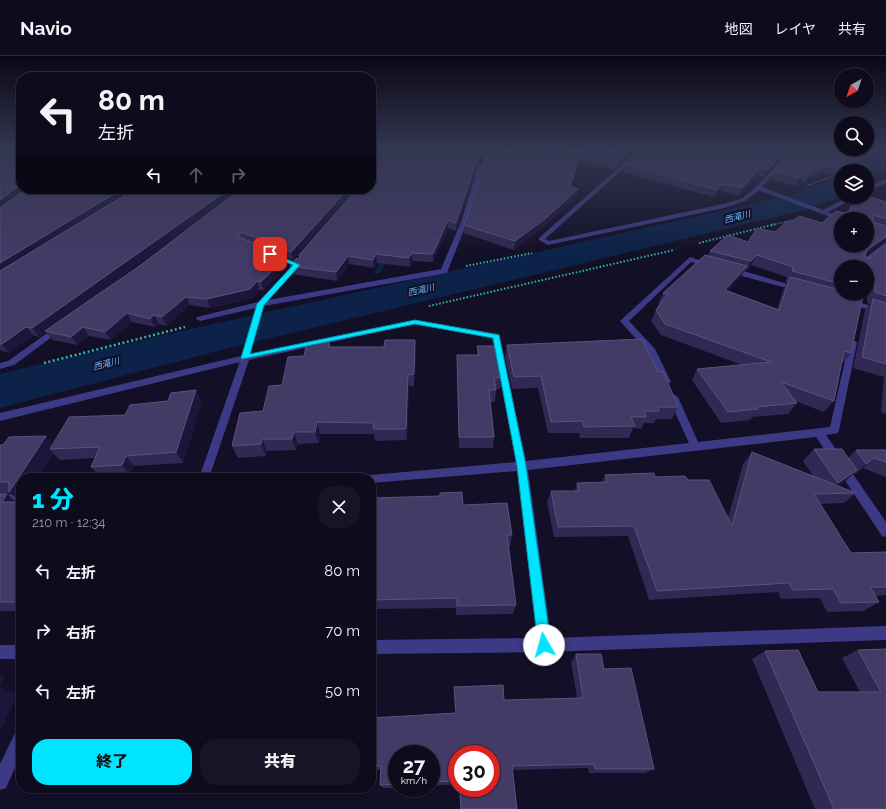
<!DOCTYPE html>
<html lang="ja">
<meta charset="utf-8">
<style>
:root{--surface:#0e0b1c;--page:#171425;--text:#f1f3f6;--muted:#9b9ba3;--line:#2e2b3b;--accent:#00e5ff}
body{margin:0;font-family:Raleway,"Noto Sans JP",sans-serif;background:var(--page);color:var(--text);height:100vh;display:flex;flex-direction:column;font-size:15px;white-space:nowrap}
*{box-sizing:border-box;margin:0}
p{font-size:13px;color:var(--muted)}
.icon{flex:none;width:22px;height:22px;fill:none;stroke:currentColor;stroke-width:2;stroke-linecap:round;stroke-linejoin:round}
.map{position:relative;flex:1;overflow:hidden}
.drawer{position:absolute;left:16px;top:417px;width:360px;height:320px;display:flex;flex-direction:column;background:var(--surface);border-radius:16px;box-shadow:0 1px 3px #0004,0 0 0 1px var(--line)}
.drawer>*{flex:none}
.banner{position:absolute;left:16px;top:16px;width:360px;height:122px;border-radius:16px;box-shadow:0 1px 3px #0004,0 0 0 1px var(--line);background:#0e0b1c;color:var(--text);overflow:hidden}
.needle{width:26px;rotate:220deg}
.tools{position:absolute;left:834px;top:12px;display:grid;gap:8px}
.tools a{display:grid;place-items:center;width:40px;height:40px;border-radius:50%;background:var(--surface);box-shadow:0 1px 3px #0004,0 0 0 1px var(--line);font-size:20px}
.speed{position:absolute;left:388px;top:689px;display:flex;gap:8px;font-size:20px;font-weight:700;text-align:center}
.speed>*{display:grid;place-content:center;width:52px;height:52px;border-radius:50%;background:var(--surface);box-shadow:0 1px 3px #0004,0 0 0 1px var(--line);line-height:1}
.speed small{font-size:10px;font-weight:400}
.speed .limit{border:6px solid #d22;background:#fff;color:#111}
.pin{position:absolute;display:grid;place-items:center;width:34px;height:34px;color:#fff;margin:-17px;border-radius:8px;box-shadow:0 2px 6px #0006}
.me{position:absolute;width:44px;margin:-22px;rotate:353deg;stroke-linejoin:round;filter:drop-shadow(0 0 3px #0008)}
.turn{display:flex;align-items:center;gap:14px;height:84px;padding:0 16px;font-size:18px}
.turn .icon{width:52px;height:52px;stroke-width:2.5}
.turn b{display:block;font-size:28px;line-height:34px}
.lanes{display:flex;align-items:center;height:38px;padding:0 16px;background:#0003;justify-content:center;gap:20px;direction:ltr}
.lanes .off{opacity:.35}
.round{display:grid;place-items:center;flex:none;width:42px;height:42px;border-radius:16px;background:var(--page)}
.head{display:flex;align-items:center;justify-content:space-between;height:68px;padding:0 16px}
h1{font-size:24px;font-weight:800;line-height:30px;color:var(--accent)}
.cta{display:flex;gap:8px;margin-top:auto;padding:8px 16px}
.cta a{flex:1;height:46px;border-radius:16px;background:var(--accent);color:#111;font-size:16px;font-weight:800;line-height:46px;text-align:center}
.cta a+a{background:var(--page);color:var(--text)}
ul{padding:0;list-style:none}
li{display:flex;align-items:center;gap:12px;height:60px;padding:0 16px}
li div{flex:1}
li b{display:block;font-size:15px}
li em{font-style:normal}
header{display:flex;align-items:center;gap:24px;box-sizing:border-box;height:56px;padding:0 20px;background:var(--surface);border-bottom:1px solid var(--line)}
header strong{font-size:19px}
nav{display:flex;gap:22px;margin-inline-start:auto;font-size:14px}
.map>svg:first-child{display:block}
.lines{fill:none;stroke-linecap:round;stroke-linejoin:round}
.stream{fill:#0c2248;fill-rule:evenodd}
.river{fill:#0c2248;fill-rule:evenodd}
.path-far2{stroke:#2fb8b0;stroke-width:1.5;stroke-dasharray:1 1.5;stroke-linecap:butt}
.path-far1{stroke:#2fb8b0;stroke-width:2;stroke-dasharray:1.5 2;stroke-linecap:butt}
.path{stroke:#2fb8b0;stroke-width:2.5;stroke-dasharray:2 2.5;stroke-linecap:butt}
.lane{fill:#3d3a85;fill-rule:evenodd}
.street{fill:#3d3a85;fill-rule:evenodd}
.wall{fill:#312854;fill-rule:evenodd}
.shaded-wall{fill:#1d163a}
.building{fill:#433a66;stroke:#5a527e;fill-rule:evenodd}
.route{fill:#00e5ff;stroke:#0095a6}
.labels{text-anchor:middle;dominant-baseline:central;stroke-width:4;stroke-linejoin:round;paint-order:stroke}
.far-water-label{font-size:9px;font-style:italic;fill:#62b6ff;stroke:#130f26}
</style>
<header>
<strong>Navio</strong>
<nav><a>地図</a><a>レイヤ</a><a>共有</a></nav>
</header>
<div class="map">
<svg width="886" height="753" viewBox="0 0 886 753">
<rect width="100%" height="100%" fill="#130f26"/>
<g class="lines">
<g class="stream">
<polygon points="388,195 391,197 380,217 375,218 374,217 385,197"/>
<path d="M384 232C388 233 394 240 392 243H388L381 234 382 233Z"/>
</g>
<g class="river">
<path d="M886 93V112L867 122V115H849C857 104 873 96 886 93Z"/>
<polygon points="841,120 841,141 801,155 233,291 0,352 0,318 155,281 690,162 791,139"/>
</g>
<g class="path-far2">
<polyline points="854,108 877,93"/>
<polyline points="806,130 841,117"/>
<polyline points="772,169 794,164"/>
</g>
<g class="path-far1">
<polyline points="699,187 776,168"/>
<polyline points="466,210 532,197"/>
<polyline points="429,250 674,194"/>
</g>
<polyline class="path" points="44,307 185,271"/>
<polygon class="lane" points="245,299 249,302 248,304 0,365 0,357"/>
<g class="street">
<polygon points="490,93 494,93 483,114 467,166 447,217 264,250 250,298 415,264 499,278 526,405 689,387 668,341 673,338 678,341 698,386 830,371 849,287 850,285 856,285 857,287 839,374 838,377 826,379 886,466 886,481 882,480 816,381 528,414 551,582 886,570 886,584 545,596 371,598 371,584 537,582 517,415 371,427 371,422 366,422 371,419 516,406 492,282 415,268 249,304 209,422 199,422 241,302 256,252 200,265 196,263 197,261 258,246 299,203 301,202 304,204 303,205 268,244 441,213 461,166 477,114"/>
<polygon points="640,93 645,93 545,183 549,185 723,148 741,143 756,131 792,93 796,93 762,131 823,154 849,141 857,141 828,156 843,162 844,163 841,163 841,165 759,134 745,145 724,152 548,189 539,184 539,182"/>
<polygon points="886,123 886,127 867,136 867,132"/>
<polygon points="886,186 886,191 866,207 867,211 859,211 861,205"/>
<polygon points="690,201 714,209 710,211 691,206 629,265 655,293 671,326 666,329 661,326 648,296 620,265"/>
<polygon points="727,212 733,212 801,232 797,234 794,234 727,216"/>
<polygon points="847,244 850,244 886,254 886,258 847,248"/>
<polygon points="57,270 60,270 64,272 14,309 0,313 0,307 8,305"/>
<polygon points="21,438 21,448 0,449 0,439"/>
<rect x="0" y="589" width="21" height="14"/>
<polygon points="21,672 21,698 6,732 0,734 0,708 16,675"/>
</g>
</g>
<g class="wall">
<path d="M0 93H21V133H356L293 204 286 201 288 209 264 234H259L253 242 210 252 190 249 167 270 159 268 155 271 132 266 111 284 89 280 78 289 52 284 46 276 39 281 33 279 9 297 0 294ZM204 160 138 211 83 249Z"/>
<polygon points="371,93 478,108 456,175 448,172 433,206 413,205 410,211 377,207 374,212 349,208 337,225 292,218 290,210 300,202 299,199 371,133 385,98"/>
<polygon points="492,93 638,93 624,105 619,104 618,111 615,114 579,104 571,130 576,140 543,172 514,194 464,177 464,169 490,103 490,97"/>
<polygon points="642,93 790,93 782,99 781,99 778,105 763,121 757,119 739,140 721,135 714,141 622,116 624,108"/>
<polygon points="794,93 850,115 841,115 841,121 819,116 814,122 810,121 805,127 800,125 796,130 771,123 775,116"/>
<path d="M886 146V186L865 200 866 202H872L875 197 886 189V358L881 356 884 321 853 312 865 254 870 248 867 247V211H841V237H861L859 239 851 297 842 308H841L834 345 824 356 795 345 797 347 788 358 752 361 750 364 721 367 692 324 697 313 742 309 661 279 651 265 656 254 660 248H658L663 237 708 199 710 195 748 186 775 176 792 166 822 167 847 156 850 151ZM751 209 787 221 785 226H787L784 232 777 253 728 235 741 220 744 215H746Z"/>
<polygon points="415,284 416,296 414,330 409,330 407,384 375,385 374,378 320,378 319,387 298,388 296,394 267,395 266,400 238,402 232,390 263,355 304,300 329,285 331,291 384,291"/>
<polygon points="507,289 658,316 678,351 672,363 656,363 654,367 644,367 641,373 633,372 629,382 580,382 579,377 548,377 538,332 512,333 505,301"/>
<polygon points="477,290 502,321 500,333 496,333 495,346 490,346 494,381 493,392 459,392 457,311 457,299 477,299"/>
<polygon points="202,345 183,407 134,410 130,419 100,421 91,411 95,402 60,404 54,398 21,422 21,555 0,555 0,438 7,438 16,446 21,446 11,437 0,438 0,389 53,388 125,359"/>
<polygon points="814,393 848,402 856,394 886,394 886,421 863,412 855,418 854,417 844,426 838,430 856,437 844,447 820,448 851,497 886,496 886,539 875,540 879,546 864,555 827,556 820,542 781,543 778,536 649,544 628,480 554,481 547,446 551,435 575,435 577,427 602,427 605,419 655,421 688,424 728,462 743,408 752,396 813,420 803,405"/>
<polygon points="371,442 463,449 512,479 510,490 509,490 516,549 513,558 456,559 456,552 371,553"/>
<polygon points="886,593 886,753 815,753 752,603 765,595 818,636 860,636 842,602 858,594"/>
<polygon points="576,598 604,613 654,713 645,717 589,717 588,712 512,714 517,753 460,753 459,732 491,732 457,698 457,728 431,730 431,698 397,698 397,732 383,732 380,729 381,714 371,714 371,662 455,657 454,637 454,631 504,644 577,642 571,606"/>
<polygon points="76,732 116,732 115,734 90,735"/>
</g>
<g class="shaded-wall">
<polygon points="383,93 389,93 371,114 371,106"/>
<polygon points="484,93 489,93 478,108 456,175 456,167 478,100"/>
<polygon points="532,93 578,93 578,95 490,104 490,97"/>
<polygon points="632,93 638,93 624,105 625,98"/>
<polygon points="786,93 790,93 782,99"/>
<polygon points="866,93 867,93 850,115 848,115"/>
<polygon points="581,96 579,104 569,138 570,130"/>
<polygon points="781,98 778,105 763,121 767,114"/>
<polygon points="620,103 618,111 615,114 617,106"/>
<polygon points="823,109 819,116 814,122 819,114"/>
<polygon points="760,112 757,119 739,140 742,132"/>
<polygon points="814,113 810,121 805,127 809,119"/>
<polygon points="804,118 800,125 796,130 800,122"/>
<polygon points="21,128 21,133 29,133 0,156 0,144"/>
<polygon points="724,128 721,135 714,141 717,134"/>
<polygon points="122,133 138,133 0,219 0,207"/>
<polygon points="229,133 242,133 47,275 45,275 46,276 39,281 32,272"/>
<polygon points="348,133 356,133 293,204 291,196"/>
<polygon points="578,133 576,140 543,172 514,194 515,185"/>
<polygon points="448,164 448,172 433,206 433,198"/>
<polygon points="886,181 886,186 860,204 867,194"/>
<polygon points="412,197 413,205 410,211 409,202"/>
<polygon points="376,198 377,207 374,212 373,204"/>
<polygon points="757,199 751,209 746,215 751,205"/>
<polygon points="348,200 349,208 337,225 336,216"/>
<polygon points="286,201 288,209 264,234 261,226"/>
<polygon points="747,210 741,220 720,245 725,234"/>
<polygon points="257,225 259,234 253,242 210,252 207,243"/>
<polygon points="186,241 190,249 167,270 162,261"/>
<polygon points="127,257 132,266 111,284 105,276"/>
<polygon points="154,259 159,268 155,271 150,263"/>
<polygon points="26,271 33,279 9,297 2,288"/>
<polygon points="83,271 89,280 78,289 71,281"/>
<polygon points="415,284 416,296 414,330 414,318"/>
<polygon points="408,319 409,330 407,384 406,373"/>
<polygon points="196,334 202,345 183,407 176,396"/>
<polygon points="317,366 320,378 319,387 315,376"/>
<polygon points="294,376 298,388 296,394 292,383"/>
<polygon points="46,380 57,392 50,393 54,398 38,422 21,422 21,446 9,436"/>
<polygon points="262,383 267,395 266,400 261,388"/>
<polygon points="126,400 134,410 130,419 122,409"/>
<polygon points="874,402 863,412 855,418 866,408"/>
<polygon points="857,414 844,426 825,439 838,427"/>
<polygon points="7,438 21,450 2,446"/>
<polygon points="0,618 5,620 0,631"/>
<polygon points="0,631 18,638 0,675"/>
<polygon points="107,732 116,732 115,734"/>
</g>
<g class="building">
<polygon points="0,93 21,93 21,128 0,144 0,104 1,104 5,101 3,98 0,98"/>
<polygon points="371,93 383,93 371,106"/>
<polygon points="389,93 484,93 478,100 456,167 448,164 433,198 412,197 409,202 376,198 373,204 348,200 336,216 290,210 296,203 300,202 299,199 357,133 371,133 371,114"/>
<polygon points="492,93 532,93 490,97"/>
<polygon points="601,93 632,93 625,98"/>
<polygon points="642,93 741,93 781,98 767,114 760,112 742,132 724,128 717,134 624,108"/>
<polygon points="794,93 866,93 849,115 823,109 819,114 814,113 809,119 804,118 800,122 775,116"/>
<polygon points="579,94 620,103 617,106 581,96 570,130 578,133 545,163 515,185 464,169 487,103"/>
<polygon points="26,133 122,133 0,207 0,152"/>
<polygon points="135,133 229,133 32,272 26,271 2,288 0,288 0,215"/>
<polygon points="241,133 348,133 291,196 244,177 238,177 239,181 286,201 261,226 257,225 250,233 207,243 186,241 162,261 154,259 150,263 127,257 105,276 83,271 71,281 45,275 138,211"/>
<path d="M867 140 886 146V163L873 159V166L886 170V181L867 194 865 200 866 202H874L875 197 886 189V240L875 236V226L867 225V211H841V228L792 215 793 211 757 199 751 205 710 195 728 179 748 186 757 172 775 176 787 165 792 166 799 160 822 167 836 155 845 157 851 154 850 151 859 141H867ZM841 163H867V189H841Z"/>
<polygon points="705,199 747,210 725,234 779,254 790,221 841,234 841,237 851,237 863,240 851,297 844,295 834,345 781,326 797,347 756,351 758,353 728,356 697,313 771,306 665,268 656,254 667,238 663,237"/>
<polygon points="873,243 886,247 886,308 862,301"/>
<polygon points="642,283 658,316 663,315 678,351 658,351 659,355 644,355 646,361 631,361 635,370 584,371 582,365 551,366 541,320 514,321 507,289"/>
<polygon points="385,284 415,284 414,318 408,319 406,373 373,373 374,367 317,366 315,376 294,376 292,383 262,383 261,388 232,390 240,357 263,355 269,330 282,329 288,301 304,300 307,286 329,285 329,291 384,291"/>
<polygon points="477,290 495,290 502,321 494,322 496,334 489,334 494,381 459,381 457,299 479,299"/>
<polygon points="196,334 176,396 126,400 122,409 91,411 100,391 50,393 69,361 125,359 130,349 168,345 171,337"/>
<polygon points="46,380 9,436 9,426 0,426 0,389 3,389 9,381"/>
<polygon points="814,393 842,393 857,414 838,427"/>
<polygon points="856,394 886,394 886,406 874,402 866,408"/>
<polygon points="752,396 856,437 814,438 851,497 886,496 886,531 870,531 879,546 841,547 833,533 793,534 789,527 657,535 634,470 558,471 551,435 579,435 577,427 608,426 605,419 654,417 655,421 685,420 688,424 709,424 732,470"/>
<polygon points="462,436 463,449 507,447 512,479 507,479 516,549 457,550 457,542 371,544 371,442 440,440 440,437"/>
<polygon points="0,438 7,438 2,446 21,446 21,546 0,546"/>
<polygon points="886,593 886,753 834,753 765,595 798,594 818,636 881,636 858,594"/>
<polygon points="576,598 601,598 604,613 631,612 654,713 595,713 594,708 512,710 517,753 461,753 460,732 491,732 491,698 457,698 457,725 431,726 431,698 397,698 397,728 380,729 381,710 371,710 371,662 456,657 454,631 503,629 504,644 583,642"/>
</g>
<linearGradient id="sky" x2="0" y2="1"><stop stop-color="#0a0815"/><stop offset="0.47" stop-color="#333752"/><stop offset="1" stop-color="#333752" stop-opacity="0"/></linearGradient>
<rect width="886" height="198" fill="url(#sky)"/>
<polygon class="route" points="268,197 273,197 300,209 264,249 250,298 415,264 499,279 526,410 551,589 549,593 544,595 540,593 538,589 517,410 493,282 415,268 242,303 241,302 257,248 293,209 268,199"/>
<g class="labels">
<g class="far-water-label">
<text transform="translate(737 161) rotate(-14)">西滝川</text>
<text transform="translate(421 234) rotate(-13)">西滝川</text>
<text transform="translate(106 308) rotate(-14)">西滝川</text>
</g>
</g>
</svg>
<div class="tools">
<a><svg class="needle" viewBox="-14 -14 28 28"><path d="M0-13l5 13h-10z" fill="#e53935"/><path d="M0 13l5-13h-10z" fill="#9b9ba3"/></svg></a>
<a><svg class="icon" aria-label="search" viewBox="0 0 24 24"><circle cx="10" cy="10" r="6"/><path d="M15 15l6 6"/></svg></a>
<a><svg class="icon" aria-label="layers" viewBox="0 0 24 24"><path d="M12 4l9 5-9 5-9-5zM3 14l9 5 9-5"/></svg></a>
<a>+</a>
<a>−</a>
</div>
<div class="speed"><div>27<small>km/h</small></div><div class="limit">30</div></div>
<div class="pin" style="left:270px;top:198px;background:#d93025"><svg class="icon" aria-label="arrive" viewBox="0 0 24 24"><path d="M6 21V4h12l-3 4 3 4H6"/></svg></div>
<svg class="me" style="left:544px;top:589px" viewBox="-20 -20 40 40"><circle r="19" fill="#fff"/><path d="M0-13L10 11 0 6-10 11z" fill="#00e5ff"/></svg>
<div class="banner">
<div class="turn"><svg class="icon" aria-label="left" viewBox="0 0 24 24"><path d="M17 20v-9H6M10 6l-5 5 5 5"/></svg><div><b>80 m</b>左折</div></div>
<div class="lanes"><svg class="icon" aria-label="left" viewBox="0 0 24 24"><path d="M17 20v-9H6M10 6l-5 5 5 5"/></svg><svg class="icon off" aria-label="ahead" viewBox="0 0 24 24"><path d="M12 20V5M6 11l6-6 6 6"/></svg><svg class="icon off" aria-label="right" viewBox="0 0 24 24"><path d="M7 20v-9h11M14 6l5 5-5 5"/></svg></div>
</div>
<section class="drawer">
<div class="head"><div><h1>1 分</h1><p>210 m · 12:34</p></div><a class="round"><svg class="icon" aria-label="close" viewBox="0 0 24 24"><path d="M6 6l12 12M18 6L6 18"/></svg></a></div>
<ul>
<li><svg class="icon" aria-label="left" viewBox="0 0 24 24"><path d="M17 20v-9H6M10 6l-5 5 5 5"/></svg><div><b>左折</b></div><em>80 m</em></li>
<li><svg class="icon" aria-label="right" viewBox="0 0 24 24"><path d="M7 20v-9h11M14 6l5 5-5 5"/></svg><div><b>右折</b></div><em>70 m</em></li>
<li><svg class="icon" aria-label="left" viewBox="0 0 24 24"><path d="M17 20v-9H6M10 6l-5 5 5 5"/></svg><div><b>左折</b></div><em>50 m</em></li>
</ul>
<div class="cta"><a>終了</a><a>共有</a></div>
</section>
</div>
